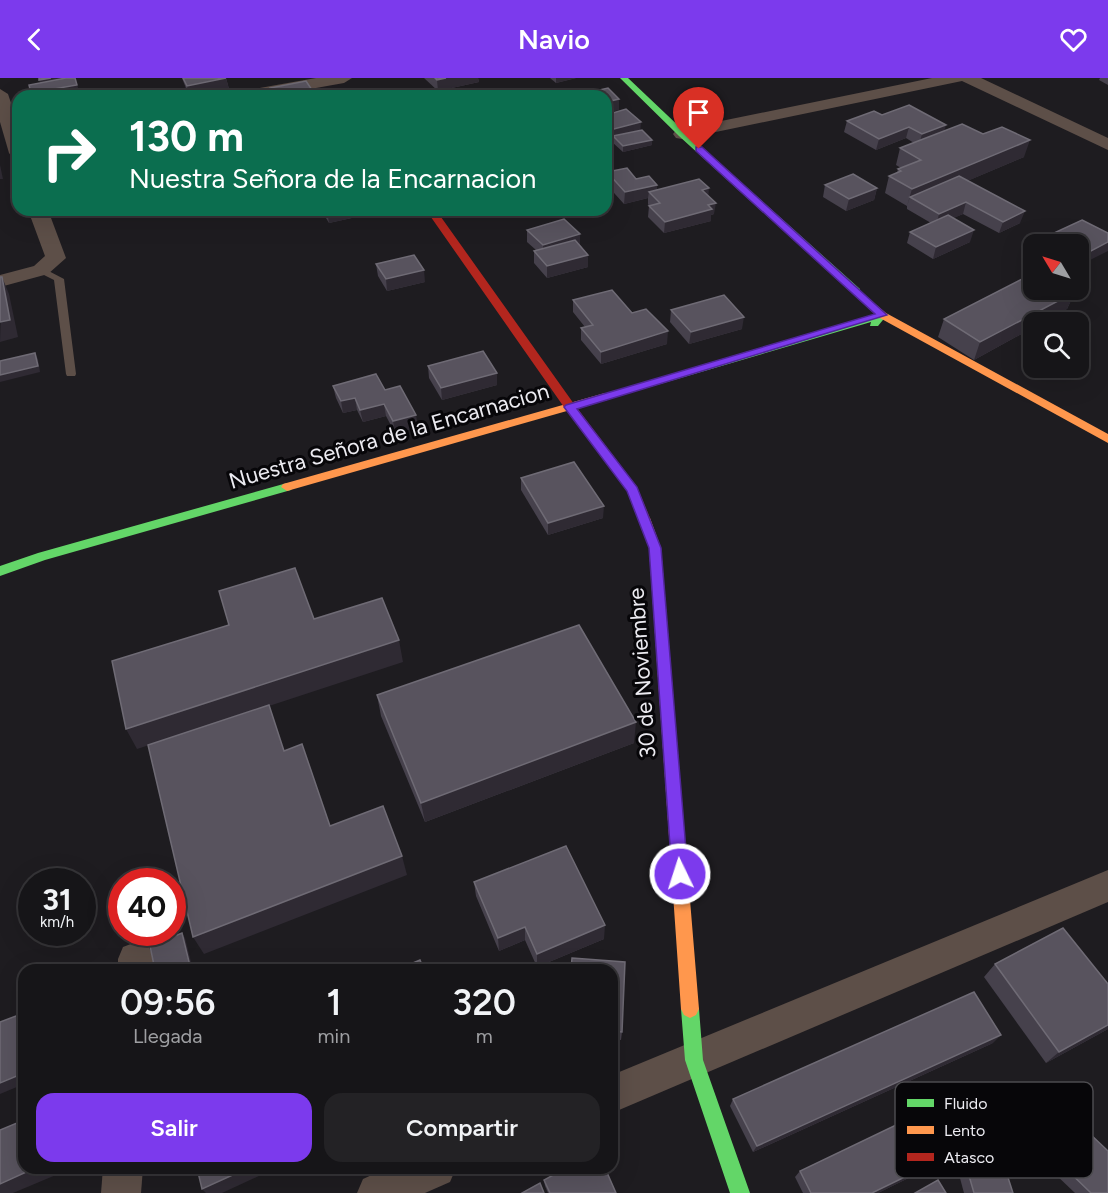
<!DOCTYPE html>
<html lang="es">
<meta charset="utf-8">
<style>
:root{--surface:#161518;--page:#232225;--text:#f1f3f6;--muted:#9e9fa2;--line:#353437;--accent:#7c3aed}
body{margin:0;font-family:Figtree,sans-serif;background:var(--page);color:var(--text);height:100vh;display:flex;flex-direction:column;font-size:22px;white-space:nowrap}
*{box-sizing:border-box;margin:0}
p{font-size:20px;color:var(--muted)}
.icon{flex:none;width:33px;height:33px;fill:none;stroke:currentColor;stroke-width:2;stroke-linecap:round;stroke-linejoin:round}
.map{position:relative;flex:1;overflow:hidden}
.details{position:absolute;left:18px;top:886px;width:600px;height:210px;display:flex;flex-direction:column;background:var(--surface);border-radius:18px;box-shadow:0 6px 24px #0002,0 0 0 2px var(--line)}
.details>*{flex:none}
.guide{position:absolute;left:12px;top:12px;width:600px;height:126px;border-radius:18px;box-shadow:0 6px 24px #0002,0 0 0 2px var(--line);background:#0b6e4f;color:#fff;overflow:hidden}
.needle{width:39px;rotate:308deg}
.buttons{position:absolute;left:1023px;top:156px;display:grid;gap:12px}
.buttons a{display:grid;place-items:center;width:66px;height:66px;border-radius:12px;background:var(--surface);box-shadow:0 6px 24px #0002,0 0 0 2px var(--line);font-size:30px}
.speed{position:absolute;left:18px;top:790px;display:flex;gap:12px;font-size:30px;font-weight:700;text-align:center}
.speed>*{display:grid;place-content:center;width:78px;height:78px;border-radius:50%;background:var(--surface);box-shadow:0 6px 24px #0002,0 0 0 2px var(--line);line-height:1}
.speed small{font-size:15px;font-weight:400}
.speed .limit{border:9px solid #d22;background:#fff;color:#111}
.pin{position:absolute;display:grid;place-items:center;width:51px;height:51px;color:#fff;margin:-62px -26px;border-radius:50% 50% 50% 0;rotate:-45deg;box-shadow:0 0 6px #0007}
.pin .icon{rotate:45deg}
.me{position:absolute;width:66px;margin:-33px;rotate:356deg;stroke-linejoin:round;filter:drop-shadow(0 0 4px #0008)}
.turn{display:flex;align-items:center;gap:21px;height:126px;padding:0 18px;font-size:27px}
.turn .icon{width:78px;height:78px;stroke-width:2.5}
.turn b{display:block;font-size:42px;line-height:51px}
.eta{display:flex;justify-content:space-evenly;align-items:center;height:102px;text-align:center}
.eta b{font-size:36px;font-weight:600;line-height:42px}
.primary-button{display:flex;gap:12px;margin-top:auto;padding:12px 18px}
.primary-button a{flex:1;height:69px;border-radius:18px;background:var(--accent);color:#fff;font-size:24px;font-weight:600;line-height:69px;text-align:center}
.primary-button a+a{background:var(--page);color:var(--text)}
header{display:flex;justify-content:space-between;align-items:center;height:78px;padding:0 18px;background:var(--accent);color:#fff;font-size:27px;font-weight:600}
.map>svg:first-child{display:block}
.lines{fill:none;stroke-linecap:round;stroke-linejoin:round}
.lane{fill:#5d4f48;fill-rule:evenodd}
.street{fill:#5d4f48;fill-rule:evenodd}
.fast{fill:#63d668;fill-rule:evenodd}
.slow{fill:#ff974d;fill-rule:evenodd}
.jam{fill:#b3261e;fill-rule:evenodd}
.wall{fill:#46414c}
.shaded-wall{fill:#2f2a33}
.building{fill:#58535e;stroke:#6f6b75;stroke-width:1.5}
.route{fill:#7c3aed;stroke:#51269a;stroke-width:1.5}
.labels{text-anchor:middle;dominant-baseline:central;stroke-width:6;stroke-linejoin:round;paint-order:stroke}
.street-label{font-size:22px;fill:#ecebf1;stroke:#070609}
.key{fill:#070609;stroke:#4c4b4f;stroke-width:1.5}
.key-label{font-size:16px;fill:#ecebf1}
</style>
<header><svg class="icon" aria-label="back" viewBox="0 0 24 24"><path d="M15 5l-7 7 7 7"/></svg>Navio<svg class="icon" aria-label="heart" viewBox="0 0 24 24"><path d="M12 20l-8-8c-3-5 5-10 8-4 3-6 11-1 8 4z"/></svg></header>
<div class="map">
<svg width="1108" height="1115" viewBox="0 0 1108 1115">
<rect width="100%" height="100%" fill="#1e1c20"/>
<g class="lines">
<polygon class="lane" points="41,189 64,201 76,296 75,298 67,298 66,296 54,202 38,194 38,190"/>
<g class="street">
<polygon points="316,0 352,0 344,5 271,18 235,18 243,13"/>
<polygon points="932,0 981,0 1108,60 1108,72 962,3 682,61 676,60 673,56 676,52 682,51"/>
<polygon points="0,11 8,16 18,46 18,80 12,79 9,75 0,44"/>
<polygon points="28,132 48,132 66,180 48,196 0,209 0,197 34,188 45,178"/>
<polygon points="1108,792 1108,824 612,1035 612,997"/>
<polygon points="136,864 149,869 154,881 154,892 118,892 118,881 123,869"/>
<polygon points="103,1090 143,1090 141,1115 101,1115"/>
<polygon points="387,1090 456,1090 450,1104 425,1115 357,1115 363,1101"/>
</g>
<g class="fast">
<polygon points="620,0 628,0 685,54 860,211 860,215 852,215 679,58"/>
<polygon points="882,234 887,237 878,248 870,248 871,244 609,321 605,323 599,319 601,317"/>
<polygon points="287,405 291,406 293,409 291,412 45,482 0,498 0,488 38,475"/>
<polygon points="690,922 696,925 699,931 703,982 750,1115 730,1115 685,982 681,931 684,925"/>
</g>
<g class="slow">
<polygon points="856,210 886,235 1108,356 1108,365 878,239 852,215 851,213"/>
<polygon points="605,315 611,319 609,321 287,413 281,409 283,406"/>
<polygon points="644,436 650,440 661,470 699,931 696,937 690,940 684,937 681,931 649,470 638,440"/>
</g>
<polygon class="jam" points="426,132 436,132 574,326 637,409 650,440 648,443 640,443 627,413 566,332"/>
</g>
<g class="wall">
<polygon points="182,0 226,0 229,11 189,18"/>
<polygon points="424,0 478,0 479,4 438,13"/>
<polygon points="550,0 576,0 556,5"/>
<polygon points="1100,0 1108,0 1108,7 1099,2"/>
<polygon points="606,37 640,52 652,62 652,67 623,74 612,64 613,62 606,64"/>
<polygon points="882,37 945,52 1024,79 967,103 1020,145 999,155 963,136 953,140 970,164 933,181 907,165 910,154 931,145 907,131 907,128 885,115 889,98 897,95 898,91 901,90 896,87 900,70 914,65 906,60 876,72 844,54 847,43"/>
<polygon points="607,94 636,101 657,112 708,117 714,136 711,137 711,143 664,155 648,139 649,128 648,126 648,120 624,126 606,106"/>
<polygon points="825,107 877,110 874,122 846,133 823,119"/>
<polygon points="302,132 378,132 379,134 329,145 323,135 305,139"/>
<polygon points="527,152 580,167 588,177 588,189 547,200 534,185 534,173 536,172 527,164"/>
<polygon points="1054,155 1108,155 1086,184 1078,181 1078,166 1050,166"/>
<polygon points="376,186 425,204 387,213 378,198"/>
<polygon points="1075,214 1067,231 1034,244 1034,249 974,282 938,259 944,241"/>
<polygon points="573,222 632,235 667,266 601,286 581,262 581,250 585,249 573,234"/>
<polygon points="671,232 742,251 689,266 670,244"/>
<polygon points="428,288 497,295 497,307 442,322 429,300"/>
<polygon points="333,308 385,312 418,349 395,355 386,338 363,344 357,332 343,335 336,320"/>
<polygon points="521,400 603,440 548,457 521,412"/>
<polygon points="377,617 634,665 425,744 381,638"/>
<polygon points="474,804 604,861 537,889 525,862 499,873 476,818"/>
<polygon points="995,886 1108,951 1046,985 984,899"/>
<polygon points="612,892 622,954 621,962 612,961"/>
<polygon points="993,965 753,1074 730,1028 733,1021"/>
<polygon points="1089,1055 1108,1115 1075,1115 1053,1094 1079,1062"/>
<polygon points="957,1056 1013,1115 964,1115 950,1063"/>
<polygon points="937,1086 878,1115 803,1115 795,1099 800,1093"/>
<polygon points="544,1102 616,1115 548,1115 545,1108"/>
</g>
<g class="shaded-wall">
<polygon points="51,0 74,0 41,8 39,2"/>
<polygon points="226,0 229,11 189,18 187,8"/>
<polygon points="446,0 478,0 479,4 438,13 437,2"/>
<polygon points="556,0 576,0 556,5"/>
<polygon points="77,7 79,12 48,18 32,18 31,15"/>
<polygon points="619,21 619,32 606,35 606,24"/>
<polygon points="641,44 640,55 613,58 613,62 606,64 606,53"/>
<polygon points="946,47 943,58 919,67 922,56"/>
<polygon points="909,49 906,60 876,72 879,61"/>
<polygon points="652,62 652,67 623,74 623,68"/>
<polygon points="1030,62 1024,79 918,124 910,119 907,128 912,111"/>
<polygon points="0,87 3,101 0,101"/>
<polygon points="657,107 657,118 649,114 648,120 624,126 625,114"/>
<polygon points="709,110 708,122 702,112"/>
<polygon points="877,110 874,122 846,133 849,121"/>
<polygon points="966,124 963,136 936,148 939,136"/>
<polygon points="716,125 714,136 711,137 711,143 664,155 665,144 708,127"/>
<polygon points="304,132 323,132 323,135 305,139"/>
<polygon points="360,132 378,132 379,134 329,145 328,139"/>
<polygon points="1025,133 1020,145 999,155 1003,144"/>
<polygon points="974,152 970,164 933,181 936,169"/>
<polygon points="580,156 580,167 543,179 543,167"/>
<polygon points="1108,164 1108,173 1086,184 1091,173"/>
<polygon points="588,177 588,189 547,200 547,188"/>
<polygon points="424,192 425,204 387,213 386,201"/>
<polygon points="2,199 9,216 18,259 0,264"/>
<polygon points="1075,214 1067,231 1043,244 1034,244 1034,249 974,282 980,264"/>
<polygon points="744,239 742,251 689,266 691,254"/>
<polygon points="668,253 667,266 601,286 601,274"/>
<polygon points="35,275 38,281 40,294 0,304 0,297"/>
<polygon points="497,295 497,307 442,322 441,310"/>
<polygon points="355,320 357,332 343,335 341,323"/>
<polygon points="384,326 386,338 363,344 360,332"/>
<polygon points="416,337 418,349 395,355 393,343"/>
<polygon points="604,428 603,440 548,457 548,445"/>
<polygon points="399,562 403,584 269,628 292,693 269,628 137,671 126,651"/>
<polygon points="636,644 634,665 425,744 421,725"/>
<polygon points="402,778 407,797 204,876 193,859"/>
<polygon points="605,847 604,861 537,889 537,876"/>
<polygon points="525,849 525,862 499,873 498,860"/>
<polygon points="182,855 185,860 193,892 191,892"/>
<polygon points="1108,947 1108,951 1046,985 1059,974"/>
<polygon points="1001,957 993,965 753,1074 757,1068"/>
<polygon points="24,995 24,1006 0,1016 0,1005"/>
<polygon points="944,1080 937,1086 878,1115 872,1115"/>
<polygon points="35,1090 62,1090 63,1094 13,1115 0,1115 0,1106"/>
<polygon points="248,1090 276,1090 222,1115 206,1115 202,1111"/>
</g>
<g class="building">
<polygon points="39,0 51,0 39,2"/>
<polygon points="66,0 75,0 77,7 31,15 29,7"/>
<polygon points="183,0 226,0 187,8"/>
<polygon points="435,0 446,0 437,2"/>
<polygon points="306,3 316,18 275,18 270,10"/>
<polygon points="608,10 619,21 606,24 606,18 573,18"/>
<polygon points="440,14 443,18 422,18"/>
<polygon points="909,27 946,47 922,56 909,49 879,61 847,43 874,33 882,37"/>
<polygon points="626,31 641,44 606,53 606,37"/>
<polygon points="962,46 983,56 1002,49 1030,62 912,111 889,98 901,93 898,91 921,82 900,70"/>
<polygon points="642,52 652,62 623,68 613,58"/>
<polygon points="627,90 636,101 649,98 657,107 625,114 607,94"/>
<polygon points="853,96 877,110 849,121 825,107"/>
<polygon points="959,98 1025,133 1003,144 966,124 939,136 910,119"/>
<polygon points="699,101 709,110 702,112 716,125 708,127 712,131 665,144 649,128 660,125 649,114"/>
<polygon points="324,132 360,132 328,139"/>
<polygon points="948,137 974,152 936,169 910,154"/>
<polygon points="564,141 580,156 543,167 527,152"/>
<polygon points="1082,142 1108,155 1108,164 1091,173 1054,155"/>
<polygon points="575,162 588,177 547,188 534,173"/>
<polygon points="414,177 424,192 386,201 376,186"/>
<polygon points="1034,195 1034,212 1071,212 1075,214 980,264 944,241"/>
<polygon points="0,199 2,199 10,242 0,244"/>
<polygon points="612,212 632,235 646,231 668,253 601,274 581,250 593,247 573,222"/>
<polygon points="724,217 744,239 691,254 671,232"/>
<polygon points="483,273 497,295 441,310 428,288"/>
<polygon points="35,275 38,288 0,297 0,283"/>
<polygon points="376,296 385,312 400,308 416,337 393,343 384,326 360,332 355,320 341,323 333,308"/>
<polygon points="574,384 604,428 548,445 521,400"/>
<polygon points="295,490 314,541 382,520 399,562 126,651 112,583 229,547 219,513"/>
<polygon points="579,547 636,644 421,725 377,617"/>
<polygon points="269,627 284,673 302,666 330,748 383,728 402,778 193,859 148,667"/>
<polygon points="566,768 605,847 537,876 525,849 498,860 474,804"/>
<polygon points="1063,850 1108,906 1108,947 1059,974 995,886"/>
<polygon points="182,855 191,892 155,892 150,868"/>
<polygon points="572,880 625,884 622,954 612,953 612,892 571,892"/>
<polygon points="420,882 424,892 396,892"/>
<polygon points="974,914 1001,957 757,1068 733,1021"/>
<polygon points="24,935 24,995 0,1005 0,944"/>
<polygon points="919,1036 944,1080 872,1115 811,1115 800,1093"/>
<polygon points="24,1042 24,1090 35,1090 0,1106 0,1052"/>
<polygon points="993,1053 1013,1115 974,1115 957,1056"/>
<polygon points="1089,1055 1108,1073 1108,1115 1091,1115 1063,1088"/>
<polygon points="197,1090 248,1090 202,1111"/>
<polygon points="566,1090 605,1090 616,1115 550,1115 544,1102"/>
<polygon points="938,1102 946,1115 915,1115"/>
<polygon points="540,1105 544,1115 522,1115"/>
</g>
<polygon class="route" points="696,69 702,69 887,237 577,331 637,409 661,470 688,796 686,801 680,803 674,801 672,796 649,470 627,413 564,329 566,327 875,236 696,73"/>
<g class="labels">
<g class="street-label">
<text transform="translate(389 358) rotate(-16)">Nuestra Señora de la Encarnacion</text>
<text transform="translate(642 595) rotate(-94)">30 de Noviembre</text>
</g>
</g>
<rect x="895" y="1004" width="198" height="96" rx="9" class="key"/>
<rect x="907" y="1021" width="27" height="8" fill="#63d668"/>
<rect x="907" y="1048" width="27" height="8" fill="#ff974d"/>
<rect x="907" y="1075" width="27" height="8" fill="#b3261e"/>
<g class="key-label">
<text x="944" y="1031">Fluido</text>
<text x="944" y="1058">Lento</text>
<text x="944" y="1085">Atasco</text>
</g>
</svg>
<div class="buttons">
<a><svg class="needle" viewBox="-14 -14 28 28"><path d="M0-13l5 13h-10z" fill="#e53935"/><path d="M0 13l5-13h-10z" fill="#9e9fa2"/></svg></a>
<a><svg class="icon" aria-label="search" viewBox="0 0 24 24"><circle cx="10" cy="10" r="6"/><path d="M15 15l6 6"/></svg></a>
</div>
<div class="speed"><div>31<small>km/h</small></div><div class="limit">40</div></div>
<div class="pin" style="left:699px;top:71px;background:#d93025"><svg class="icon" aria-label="arrive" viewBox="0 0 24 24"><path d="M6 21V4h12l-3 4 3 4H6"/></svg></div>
<svg class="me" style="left:680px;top:796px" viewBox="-20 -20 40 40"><circle r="17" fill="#7c3aed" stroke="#fff" stroke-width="3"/><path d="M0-11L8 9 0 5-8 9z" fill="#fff"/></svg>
<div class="guide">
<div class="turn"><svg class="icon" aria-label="right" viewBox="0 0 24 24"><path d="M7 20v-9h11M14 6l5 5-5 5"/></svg><div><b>130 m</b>Nuestra Señora de la Encarnacion</div></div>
</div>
<section class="details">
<div class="eta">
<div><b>09:56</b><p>Llegada</p></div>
<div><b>1</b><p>min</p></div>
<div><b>320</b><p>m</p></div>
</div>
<div class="primary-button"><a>Salir</a><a>Compartir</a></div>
</section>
</div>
